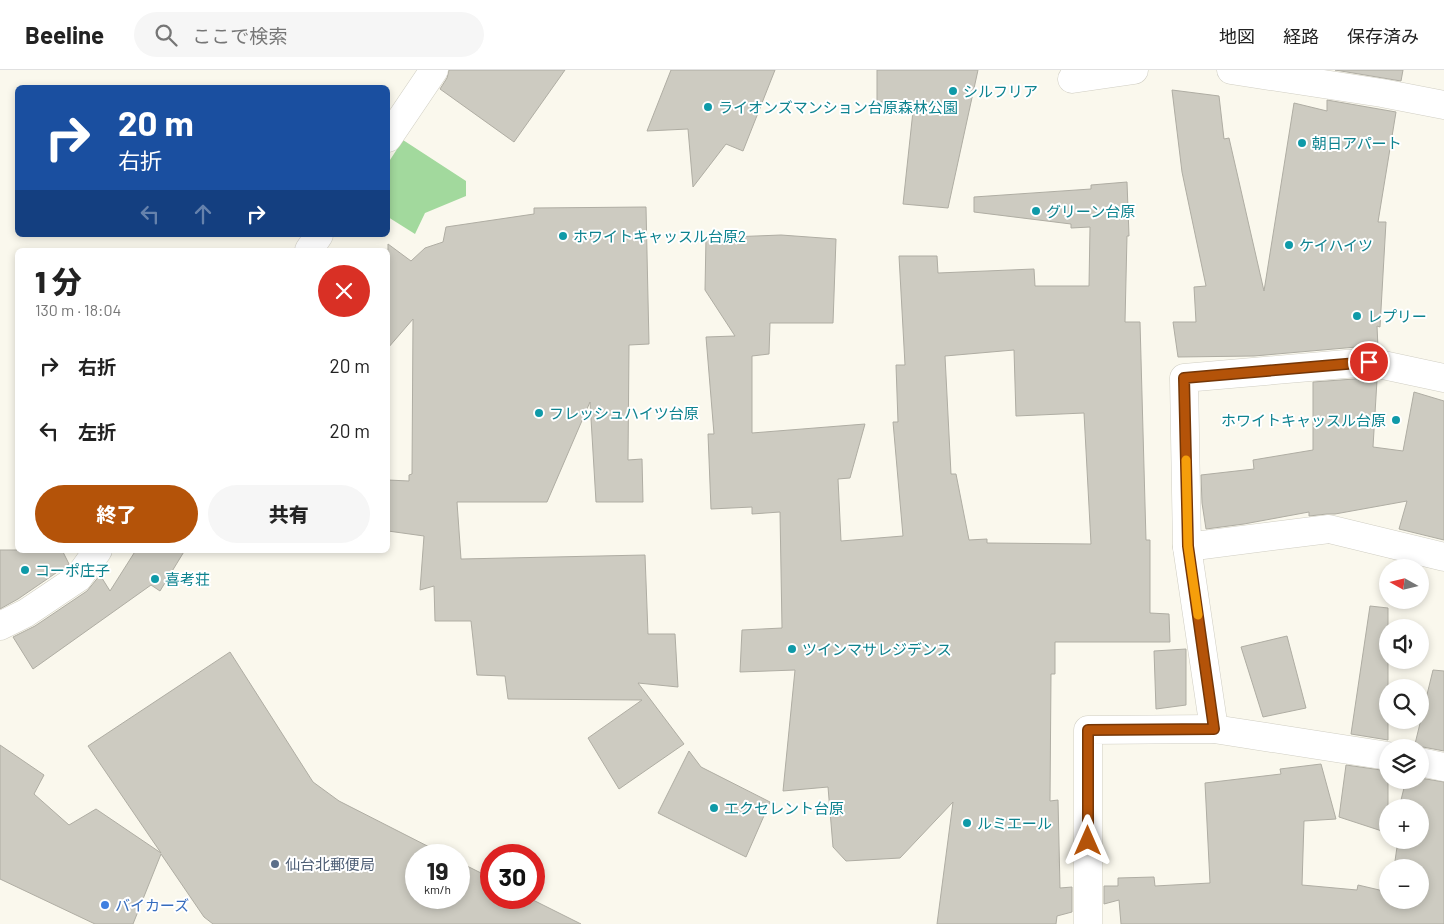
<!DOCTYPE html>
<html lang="ja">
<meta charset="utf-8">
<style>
:root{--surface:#fff;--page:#f6f6f6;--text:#222;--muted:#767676;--line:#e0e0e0;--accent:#b45309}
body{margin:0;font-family:Barlow,"Noto Sans JP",sans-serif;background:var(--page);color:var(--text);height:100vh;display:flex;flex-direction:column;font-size:19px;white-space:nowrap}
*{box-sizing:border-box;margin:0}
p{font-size:16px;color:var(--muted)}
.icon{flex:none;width:28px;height:28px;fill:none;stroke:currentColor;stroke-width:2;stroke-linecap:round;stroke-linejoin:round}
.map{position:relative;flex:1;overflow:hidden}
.sheet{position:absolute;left:15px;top:178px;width:375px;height:305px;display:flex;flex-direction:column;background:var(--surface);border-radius:8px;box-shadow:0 2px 8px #0003}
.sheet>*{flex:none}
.guide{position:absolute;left:15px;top:15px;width:375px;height:152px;border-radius:8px;box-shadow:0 2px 8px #0003;background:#1a4fa0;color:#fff;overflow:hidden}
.needle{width:32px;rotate:278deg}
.buttons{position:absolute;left:1379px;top:489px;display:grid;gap:10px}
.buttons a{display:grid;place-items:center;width:50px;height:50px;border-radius:50%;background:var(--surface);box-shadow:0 2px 8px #0003;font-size:25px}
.speed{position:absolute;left:405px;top:774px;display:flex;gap:10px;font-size:25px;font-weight:700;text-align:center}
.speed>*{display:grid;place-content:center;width:65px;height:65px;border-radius:50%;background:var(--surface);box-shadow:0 2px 8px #0003;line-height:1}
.speed small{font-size:12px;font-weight:400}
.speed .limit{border:8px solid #d22;background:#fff;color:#111}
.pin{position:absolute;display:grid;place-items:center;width:42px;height:42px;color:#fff;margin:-21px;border:2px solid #fff;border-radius:50%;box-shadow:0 1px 5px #0007}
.me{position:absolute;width:55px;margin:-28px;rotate:0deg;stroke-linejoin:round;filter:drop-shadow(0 0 4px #0008)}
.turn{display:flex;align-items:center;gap:18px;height:105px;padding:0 20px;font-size:22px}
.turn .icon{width:65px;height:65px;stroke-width:2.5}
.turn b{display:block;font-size:35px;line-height:42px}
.lanes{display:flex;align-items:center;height:48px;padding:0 20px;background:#0003;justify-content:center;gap:25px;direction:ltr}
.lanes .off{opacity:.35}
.round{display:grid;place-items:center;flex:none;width:52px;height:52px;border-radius:26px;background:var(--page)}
.overview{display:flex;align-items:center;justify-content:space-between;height:85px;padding:0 20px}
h1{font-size:30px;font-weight:800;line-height:38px}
.primary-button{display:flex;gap:10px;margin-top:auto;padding:10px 20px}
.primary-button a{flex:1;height:58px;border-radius:30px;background:var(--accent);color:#fff;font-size:20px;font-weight:800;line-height:58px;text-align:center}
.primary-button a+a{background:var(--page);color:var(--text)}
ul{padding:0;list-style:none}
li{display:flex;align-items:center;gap:15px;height:65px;padding:0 20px}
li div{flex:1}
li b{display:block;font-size:19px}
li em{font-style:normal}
header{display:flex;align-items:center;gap:30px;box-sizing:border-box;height:70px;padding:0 25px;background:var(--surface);border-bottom:1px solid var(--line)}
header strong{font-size:24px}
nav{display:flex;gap:28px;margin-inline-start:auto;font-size:18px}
.search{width:350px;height:45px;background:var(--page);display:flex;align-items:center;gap:12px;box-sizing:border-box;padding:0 18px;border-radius:28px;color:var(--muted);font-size:19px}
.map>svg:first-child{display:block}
.green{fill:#a2d99d}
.building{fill:#cdcbc1;stroke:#afada3;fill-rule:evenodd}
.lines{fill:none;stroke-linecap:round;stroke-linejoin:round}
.minor-casing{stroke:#d0cec3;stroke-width:29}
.minor{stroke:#fff;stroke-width:28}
.route-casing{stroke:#753606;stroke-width:12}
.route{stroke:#b45309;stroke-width:9}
.slow{stroke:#f59e0b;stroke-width:9}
.culture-dot{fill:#0f9aa8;stroke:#fff;stroke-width:2}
.service-dot{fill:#5c6f8a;stroke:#fff;stroke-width:2}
.shop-dot{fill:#3f7fe0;stroke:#fff;stroke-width:2}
.labels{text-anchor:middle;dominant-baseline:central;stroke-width:4;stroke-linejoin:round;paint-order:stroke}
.culture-label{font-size:15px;fill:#0d838f;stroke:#fff;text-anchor:start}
.service-label{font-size:15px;fill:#4e5e75;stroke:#fff;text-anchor:start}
.shop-label{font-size:15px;fill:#366cbe;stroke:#fff;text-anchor:start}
</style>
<header>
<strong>Beeline</strong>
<div class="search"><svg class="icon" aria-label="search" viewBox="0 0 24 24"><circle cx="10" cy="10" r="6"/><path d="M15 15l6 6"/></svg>ここで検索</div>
<nav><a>地図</a><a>経路</a><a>保存済み</a></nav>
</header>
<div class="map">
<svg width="1444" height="854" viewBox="0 0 1444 854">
<rect width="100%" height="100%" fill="#faf8ed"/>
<polygon class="green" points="403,70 466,111 466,126 425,143 415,164 388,147 388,93"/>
<g class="building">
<polygon points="449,0 565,0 514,72 440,19 447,8"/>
<polygon points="671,0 775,0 743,81 726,74 693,117 688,59 647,61"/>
<polygon points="877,0 978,0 948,138 903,134 913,41 902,42 902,32 877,32"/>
<polygon points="1335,0 1403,0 1401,11"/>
<polygon points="1172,20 1219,26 1224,69 1229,68 1264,221 1294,33 1327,41 1327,30 1396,42 1378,152 1386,152 1380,257 1377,256 1378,278 1368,276 1254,286 1178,287 1173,252 1196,252 1194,217 1206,216 1182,102"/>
<path d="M1127 112 1129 166H1127L1125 252H1140L1146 470H1150V543L1169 544 1170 572H1055V604H1051L1050 731 1058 730 1060 818 1072 817V842L1057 846 1056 854H937L953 732 900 788 846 791 833 777 828 717 783 721 795 600 740 602 742 560 782 558 780 442 752 444V437L711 439 708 364H714L706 267 735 266 705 220 706 168 781 165 836 169 833 253H770L769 284 752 286V363L865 354 850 408 838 409 841 471 903 466 893 352H898L896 295H905L899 186H937L938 203 1034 199 1035 216H1089L1090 157 1071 158V154L974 142V127L1091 119V115ZM1014 280 1016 346 1084 343 1091 474 987 473V469L969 470 956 404H951L945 286Z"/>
<polygon points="646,137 649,274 629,275 628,390 642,389 643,432 596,432 590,332 547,432 457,432 461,489 645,485 648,564 675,564 678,617 638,613 684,674 619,719 588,668 642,630 508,629 505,606 477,605 471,551 435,551 434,516 420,520 424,466 388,461 388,410 409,411 409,405 412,404 413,249 388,278 388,174 411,191 425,178 443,172 446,157 534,144 534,138"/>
<polygon points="1368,308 1377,310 1373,377 1403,381 1414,322 1444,331 1444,470 1399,459 1407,431 1335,444 1327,444 1309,446 1309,442 1244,454 1206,459 1202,433 1201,405 1254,399 1253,390 1313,380 1313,312"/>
<polygon points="0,480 62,480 69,494 18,529 0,539"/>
<polygon points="136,480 185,480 160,521 151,515 33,599 13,567 35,556 87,521 100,505 110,521"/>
<polygon points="1370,536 1388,538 1388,670 1351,664"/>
<polygon points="1287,566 1306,638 1263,647 1241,577"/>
<polygon points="1186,579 1186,635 1156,639 1154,581"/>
<polygon points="230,582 313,712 339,731 445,785 416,785 416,828 459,828 459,792 491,808 491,828 529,828 581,854 213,854 204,847 161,784 133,854 95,854 0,809 0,675 44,705 34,724 69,755 96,739 161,783 88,676"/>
<polygon points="1433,600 1444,601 1444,681 1423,677 1414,678"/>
<polygon points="689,681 701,697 770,732 746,787 658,743"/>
<polygon points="1321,694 1336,749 1304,751 1302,815 1357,820 1358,815 1388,822 1388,830 1420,830 1420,798 1394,798 1398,770 1420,770 1420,738 1399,738 1406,710 1420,710 1420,708 1444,712 1444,854 1121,854 1119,830 1104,834 1104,816 1118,816 1118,808 1154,807 1155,816 1210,813 1205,713 1281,704 1280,699"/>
<polygon points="1346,695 1388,701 1388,763 1339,747"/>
</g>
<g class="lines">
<defs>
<g id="minor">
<polyline points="1231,0 1382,23 1444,35"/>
<polyline points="1072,9 1134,0"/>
<polyline points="388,68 434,0"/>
<polyline points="309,180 319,165"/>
<polyline points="1187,477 1329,459 1444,487"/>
<polyline points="0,556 26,543 78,508 98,480"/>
<polyline points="1214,659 1187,477 1184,308 1369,292 1444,308"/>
<polyline points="1420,692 1444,697"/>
<polyline points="1088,854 1088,660 1214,659 1388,686"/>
</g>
</defs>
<use href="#minor" class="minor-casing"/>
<use href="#minor" class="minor"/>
</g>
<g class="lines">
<defs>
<polyline id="route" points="1088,771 1088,660 1214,659 1188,476 1184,308 1369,292"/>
</defs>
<use href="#route" class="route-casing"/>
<use href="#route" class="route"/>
<polyline class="slow" points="1186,390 1188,476 1198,545"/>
</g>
<g class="culture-dot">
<circle cx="953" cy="21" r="5"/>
<circle cx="708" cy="37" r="5"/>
<circle cx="1302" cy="73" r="5"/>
<circle cx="1036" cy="141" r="5"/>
<circle cx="563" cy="166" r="5"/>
<circle cx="1289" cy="175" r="5"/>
<circle cx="1357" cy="246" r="5"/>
<circle cx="539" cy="343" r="5"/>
<circle cx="1396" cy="350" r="5"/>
<circle cx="25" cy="500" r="5"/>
<circle cx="155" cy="509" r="5"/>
<circle cx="792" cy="579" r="5"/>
<circle cx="714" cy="738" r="5"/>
<circle cx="967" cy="753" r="5"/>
</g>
<circle class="service-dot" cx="275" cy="794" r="5"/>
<circle class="shop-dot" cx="105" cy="835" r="5"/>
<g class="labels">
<g class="culture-label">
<text x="963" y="21">シルフリア</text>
<text x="718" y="37">ライオンズマンション台原森林公園</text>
<text x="1312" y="73">朝日アパート</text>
<text x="1046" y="141">グリーン台原</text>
<text x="573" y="166">ホワイトキャッスル台原2</text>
<text x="1299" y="175">ケイハイツ</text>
<text x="1367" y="246">レプリー</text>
<text x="549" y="343">フレッシュハイツ台原</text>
<text x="1386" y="350" text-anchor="end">ホワイトキャッスル台原</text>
<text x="35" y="500">コーポ庄子</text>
<text x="165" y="509">喜考荘</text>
<text x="802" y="579">ツインマサレジデンス</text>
<text x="724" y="738">エクセレント台原</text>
<text x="977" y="753">ルミエール</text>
</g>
<g class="service-label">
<text x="285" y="794">仙台北郵便局</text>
</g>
<g class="shop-label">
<text x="115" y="835">バイカーズ</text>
</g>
</g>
</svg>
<div class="buttons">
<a><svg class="needle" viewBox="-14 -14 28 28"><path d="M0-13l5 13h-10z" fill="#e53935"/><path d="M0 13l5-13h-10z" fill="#767676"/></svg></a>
<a><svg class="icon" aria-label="sound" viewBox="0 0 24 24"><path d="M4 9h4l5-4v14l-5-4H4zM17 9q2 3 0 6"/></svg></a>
<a><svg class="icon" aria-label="search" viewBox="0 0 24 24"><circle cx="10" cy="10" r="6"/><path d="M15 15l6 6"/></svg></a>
<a><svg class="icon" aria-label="layers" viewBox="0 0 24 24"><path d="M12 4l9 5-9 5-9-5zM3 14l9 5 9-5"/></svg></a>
<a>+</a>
<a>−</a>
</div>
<div class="speed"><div>19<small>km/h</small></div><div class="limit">30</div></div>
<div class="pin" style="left:1369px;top:292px;background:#d93025"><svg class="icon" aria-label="arrive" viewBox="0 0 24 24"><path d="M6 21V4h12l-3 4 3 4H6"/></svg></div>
<svg class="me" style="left:1088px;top:771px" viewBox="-20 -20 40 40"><path d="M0-17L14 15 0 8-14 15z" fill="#b45309" stroke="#fff" stroke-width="4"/></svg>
<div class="guide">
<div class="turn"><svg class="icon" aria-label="right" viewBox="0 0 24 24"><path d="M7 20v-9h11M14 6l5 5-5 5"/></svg><div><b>20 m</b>右折</div></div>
<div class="lanes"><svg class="icon off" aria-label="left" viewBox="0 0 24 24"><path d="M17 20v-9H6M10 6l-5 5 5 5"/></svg><svg class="icon off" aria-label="ahead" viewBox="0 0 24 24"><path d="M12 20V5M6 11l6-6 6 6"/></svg><svg class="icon" aria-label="right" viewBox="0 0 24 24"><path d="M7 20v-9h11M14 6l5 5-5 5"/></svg></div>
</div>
<section class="sheet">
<div class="overview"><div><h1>1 分</h1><p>130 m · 18:04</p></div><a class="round" style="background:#d93025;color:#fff"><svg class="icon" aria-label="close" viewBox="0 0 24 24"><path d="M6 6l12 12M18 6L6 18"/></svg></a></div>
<ul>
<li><svg class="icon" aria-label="right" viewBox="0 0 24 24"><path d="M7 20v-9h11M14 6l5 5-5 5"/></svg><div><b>右折</b></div><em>20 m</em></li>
<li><svg class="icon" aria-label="left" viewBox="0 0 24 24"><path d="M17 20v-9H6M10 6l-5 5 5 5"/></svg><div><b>左折</b></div><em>20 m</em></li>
</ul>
<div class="primary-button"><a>終了</a><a>共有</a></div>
</section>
</div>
